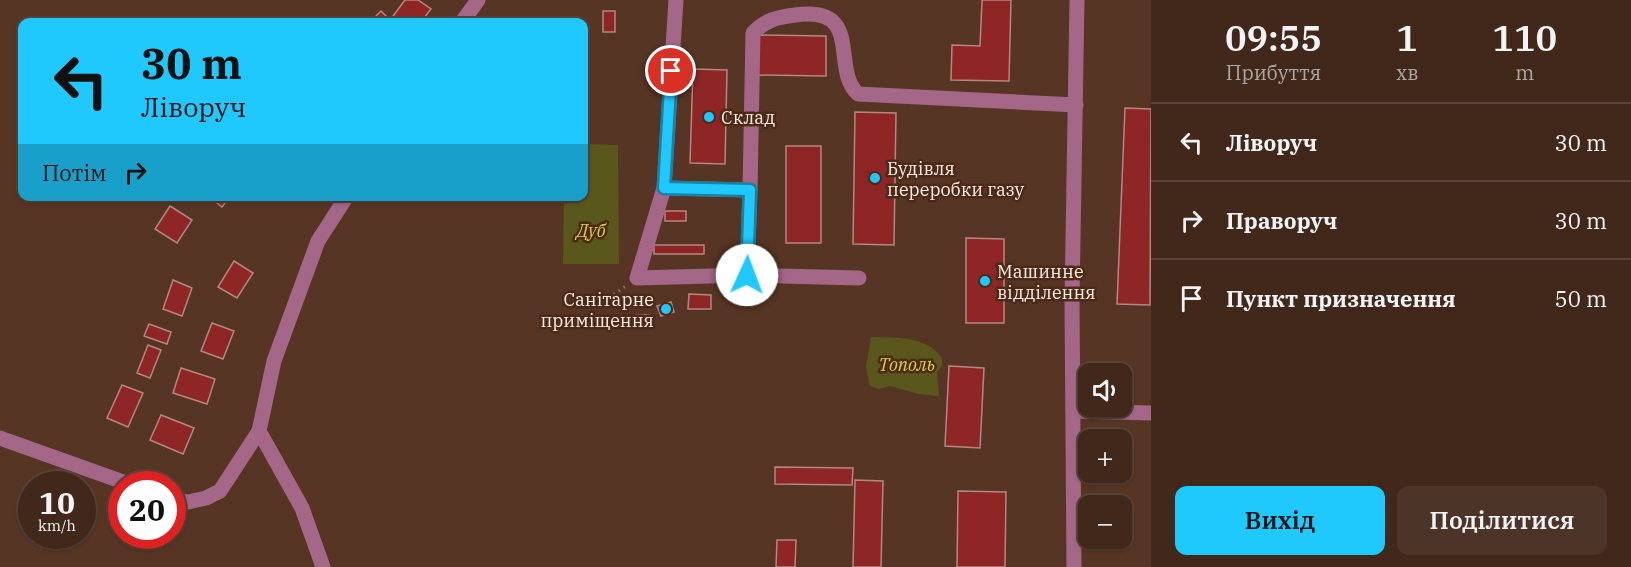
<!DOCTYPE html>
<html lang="uk">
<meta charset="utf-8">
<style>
:root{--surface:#41281b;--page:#4c3428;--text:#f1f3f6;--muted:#aea6a3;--line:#5a443a;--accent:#20c9fd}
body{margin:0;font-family:"IBM Plex Serif",serif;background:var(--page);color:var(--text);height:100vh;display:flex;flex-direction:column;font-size:22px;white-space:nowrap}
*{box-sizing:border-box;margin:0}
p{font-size:20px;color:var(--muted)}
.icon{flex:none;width:33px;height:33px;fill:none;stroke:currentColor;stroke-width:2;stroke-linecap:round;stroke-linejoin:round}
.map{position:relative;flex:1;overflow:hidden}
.details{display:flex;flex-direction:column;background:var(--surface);width:480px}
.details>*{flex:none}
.top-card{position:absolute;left:18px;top:18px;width:570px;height:183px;border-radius:12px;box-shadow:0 2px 4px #0004,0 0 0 2px var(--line);background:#20c9fd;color:#111;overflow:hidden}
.buttons{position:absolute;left:1078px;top:363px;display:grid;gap:12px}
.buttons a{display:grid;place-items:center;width:54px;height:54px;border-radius:12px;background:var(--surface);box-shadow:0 2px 4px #0004,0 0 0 2px var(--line);font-size:30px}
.speed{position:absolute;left:18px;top:471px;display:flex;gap:12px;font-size:30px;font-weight:700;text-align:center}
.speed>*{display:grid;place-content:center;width:78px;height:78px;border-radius:50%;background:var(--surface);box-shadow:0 2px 4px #0004,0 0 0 2px var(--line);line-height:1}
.speed small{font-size:15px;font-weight:400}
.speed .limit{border:9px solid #d22;background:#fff;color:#111}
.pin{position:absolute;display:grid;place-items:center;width:51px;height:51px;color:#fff;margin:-26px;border:3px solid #fff;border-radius:50%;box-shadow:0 2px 6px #0007}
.me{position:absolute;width:66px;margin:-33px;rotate:2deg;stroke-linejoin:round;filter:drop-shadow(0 0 4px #0008)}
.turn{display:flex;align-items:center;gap:21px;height:126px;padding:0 24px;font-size:27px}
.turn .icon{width:78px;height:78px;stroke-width:2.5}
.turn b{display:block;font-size:42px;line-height:51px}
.then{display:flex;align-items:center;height:57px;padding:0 24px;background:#0003;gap:12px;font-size:22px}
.eta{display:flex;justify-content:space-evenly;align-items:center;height:102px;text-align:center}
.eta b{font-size:36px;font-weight:600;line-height:42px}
.primary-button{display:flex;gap:12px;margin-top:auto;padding:12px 24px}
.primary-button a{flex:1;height:69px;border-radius:12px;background:var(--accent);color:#111;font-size:24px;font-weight:600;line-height:69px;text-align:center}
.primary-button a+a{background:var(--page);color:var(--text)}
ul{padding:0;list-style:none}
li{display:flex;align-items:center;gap:18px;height:78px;padding:0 24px;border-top:2px solid var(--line)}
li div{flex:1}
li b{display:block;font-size:22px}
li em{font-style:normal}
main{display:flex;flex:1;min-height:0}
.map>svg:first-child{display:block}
.green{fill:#5a571c}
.building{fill:#8e2625;stroke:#b48782;stroke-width:1.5}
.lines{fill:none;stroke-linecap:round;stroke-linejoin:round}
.path{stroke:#927567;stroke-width:3;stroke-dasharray:1.5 4.5;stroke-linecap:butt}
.minor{stroke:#a46788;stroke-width:15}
.route-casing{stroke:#1583a4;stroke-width:15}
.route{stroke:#20c9fd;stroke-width:10}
.poi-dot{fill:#20c9fd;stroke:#4c2a1a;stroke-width:2}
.labels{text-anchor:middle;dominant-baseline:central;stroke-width:5;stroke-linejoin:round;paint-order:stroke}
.poi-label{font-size:18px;fill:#feece4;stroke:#4c2a1a;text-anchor:start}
.park-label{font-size:18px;font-style:italic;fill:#dcd32f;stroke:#4c2a1a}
</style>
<main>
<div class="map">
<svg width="1151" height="567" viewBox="0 0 1151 567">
<rect width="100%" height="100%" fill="#573524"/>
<g class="green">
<polygon points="584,144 618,145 619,264 563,264 564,197 584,196"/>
<path d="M871 337C895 338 926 335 942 358V366L937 372 939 396 919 394 890 386 879 389 870 386 866 367Z"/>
</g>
<g class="building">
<polygon points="405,0 418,0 431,9 421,22 401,22 393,16"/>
<polygon points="982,0 1011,0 1009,81 951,80 952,45 980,46"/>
<polygon points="381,11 392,22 370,22"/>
<rect x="603" y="11" width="12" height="21"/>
<polygon points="755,35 826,36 826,76 755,75"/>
<polygon points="693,69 727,70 725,164 690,163"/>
<polygon points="1125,108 1151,109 1150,305 1117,304"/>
<polygon points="855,112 896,113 894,245 853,244"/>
<rect x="786" y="146" width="35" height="97"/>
<polygon points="208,196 230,196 222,207"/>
<polygon points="170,206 192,220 177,243 155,229"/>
<rect x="665" y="211" width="21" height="10"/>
<polygon points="966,238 1004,239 1004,323 966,323"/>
<rect x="654" y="245" width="50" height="9"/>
<polygon points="234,261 253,273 237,298 218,287"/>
<polygon points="173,280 192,288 182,316 163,309"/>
<polygon points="689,294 711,295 711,309 688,309"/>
<polygon points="671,302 674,312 661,316 657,306"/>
<polygon points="636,315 650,315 650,327 637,327"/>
<polygon points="212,323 234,331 223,359 201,351"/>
<polygon points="149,324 171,332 167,344 144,336"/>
<polygon points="148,345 161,350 150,378 137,373"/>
<polygon points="949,366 984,368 980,448 945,446"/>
<polygon points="181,368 215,379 207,404 173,393"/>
<polygon points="122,385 143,393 128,427 107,418"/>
<polygon points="161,415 194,428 183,454 150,440"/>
<polygon points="775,467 853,468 852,485 775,484"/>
<polygon points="855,480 883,481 881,567 853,567"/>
<polygon points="958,491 1006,492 1005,567 957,567"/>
<polygon points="777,540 796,540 795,567 776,567"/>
</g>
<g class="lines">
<polyline class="path" points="594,308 626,286"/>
<g class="minor">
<polyline points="676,0 664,188 637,278 747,275"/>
<polyline points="462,22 478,0"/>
<path d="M664 188 750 190 753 33C765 20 778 17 795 15 865 5 830 69 858 94L1076 105"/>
<polyline points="750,190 747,275 859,278"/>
<polyline points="1073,411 1151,413"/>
<polyline points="259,431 302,508 323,567"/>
<polyline points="0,438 129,484"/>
<polyline points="172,499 188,502 206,498 220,491 259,431 274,361 318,241 347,196"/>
<polyline points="1074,567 1072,300 1077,0"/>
</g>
</g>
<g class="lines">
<defs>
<polyline id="route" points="671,71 664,188 750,190 747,275"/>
</defs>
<use href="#route" class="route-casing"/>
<use href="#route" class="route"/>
</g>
<g class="poi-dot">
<circle cx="709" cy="117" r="6"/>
<circle cx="875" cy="178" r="6"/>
<circle cx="985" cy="281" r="6"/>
<circle cx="666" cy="309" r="6"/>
</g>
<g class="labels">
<g class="poi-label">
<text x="721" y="117">Склад</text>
<text x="887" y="168">Будівля<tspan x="887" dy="21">переробки газу</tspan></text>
<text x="997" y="271">Машинне<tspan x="997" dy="21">відділення</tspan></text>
<text x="654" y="299" text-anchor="end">Санітарне<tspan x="654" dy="21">приміщення</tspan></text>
</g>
<g class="park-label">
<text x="591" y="230">Дуб</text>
<text x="907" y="364">Тополь</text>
</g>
</g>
</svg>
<div class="buttons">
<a><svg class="icon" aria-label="sound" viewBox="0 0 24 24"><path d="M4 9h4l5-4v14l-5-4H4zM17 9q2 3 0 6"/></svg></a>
<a>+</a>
<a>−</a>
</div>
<div class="speed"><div>10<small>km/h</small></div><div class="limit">20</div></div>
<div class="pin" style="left:671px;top:71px;background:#d93025"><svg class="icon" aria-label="arrive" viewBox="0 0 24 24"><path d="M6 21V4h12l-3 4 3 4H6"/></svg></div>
<svg class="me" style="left:747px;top:275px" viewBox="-20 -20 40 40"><circle r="19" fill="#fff"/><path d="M0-13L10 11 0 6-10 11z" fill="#20c9fd"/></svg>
<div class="top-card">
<div class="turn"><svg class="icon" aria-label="left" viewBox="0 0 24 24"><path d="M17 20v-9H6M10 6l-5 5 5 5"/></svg><div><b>30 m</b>Ліворуч</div></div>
<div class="then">Потім<svg class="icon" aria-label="right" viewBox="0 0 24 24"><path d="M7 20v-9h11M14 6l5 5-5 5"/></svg></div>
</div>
</div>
<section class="details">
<div class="eta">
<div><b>09:55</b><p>Прибуття</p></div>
<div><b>1</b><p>хв</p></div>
<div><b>110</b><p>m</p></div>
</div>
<ul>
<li><svg class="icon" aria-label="left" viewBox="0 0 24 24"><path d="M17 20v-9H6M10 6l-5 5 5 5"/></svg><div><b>Ліворуч</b></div><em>30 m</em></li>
<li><svg class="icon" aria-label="right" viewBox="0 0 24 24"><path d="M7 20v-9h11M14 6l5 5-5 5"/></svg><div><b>Праворуч</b></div><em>30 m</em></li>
<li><svg class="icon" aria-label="arrive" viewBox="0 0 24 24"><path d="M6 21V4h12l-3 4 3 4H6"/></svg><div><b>Пункт призначення</b></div><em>50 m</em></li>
</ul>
<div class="primary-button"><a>Вихід</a><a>Поділитися</a></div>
</section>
</main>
